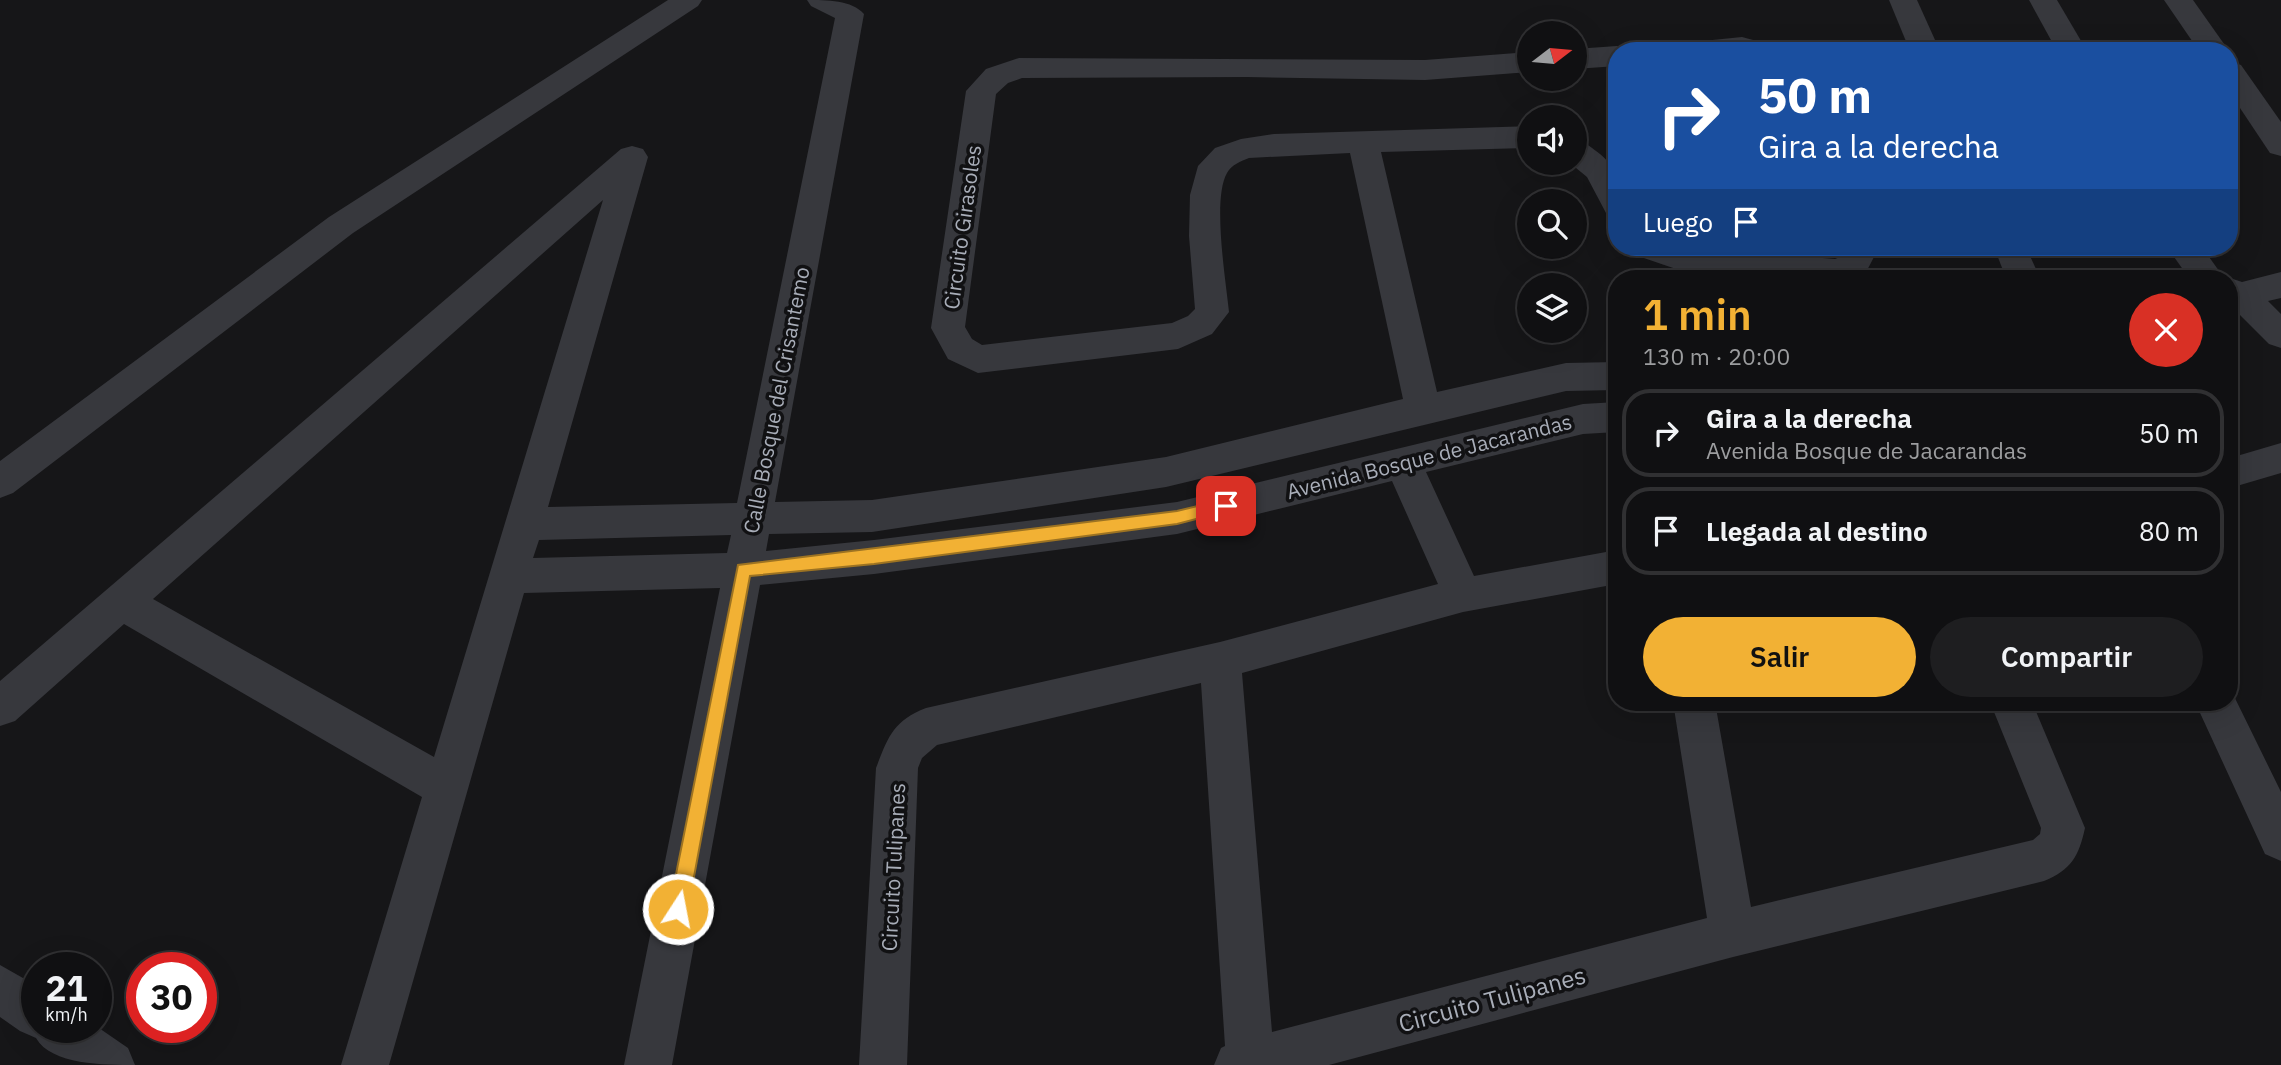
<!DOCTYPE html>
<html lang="es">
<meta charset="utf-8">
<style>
:root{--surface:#101012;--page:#1e1e20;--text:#f1f3f6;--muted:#9c9d9f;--line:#303032;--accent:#f2b134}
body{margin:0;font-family:"IBM Plex Sans",sans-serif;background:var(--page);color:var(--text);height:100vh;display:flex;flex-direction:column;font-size:26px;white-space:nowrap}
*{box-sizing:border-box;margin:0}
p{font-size:23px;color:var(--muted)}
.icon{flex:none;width:38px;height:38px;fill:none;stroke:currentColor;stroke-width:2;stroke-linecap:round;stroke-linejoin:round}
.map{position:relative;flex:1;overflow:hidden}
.details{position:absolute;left:1608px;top:270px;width:630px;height:441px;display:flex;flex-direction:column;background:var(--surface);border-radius:28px;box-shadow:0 7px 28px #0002,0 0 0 2px var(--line)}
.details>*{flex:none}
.banner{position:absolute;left:1608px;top:42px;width:630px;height:214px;border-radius:28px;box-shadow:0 7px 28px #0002,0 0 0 2px var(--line);background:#1a4fa0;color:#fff;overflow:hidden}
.needle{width:46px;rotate:74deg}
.buttons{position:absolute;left:1517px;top:21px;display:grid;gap:14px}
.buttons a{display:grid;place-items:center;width:70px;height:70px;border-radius:50%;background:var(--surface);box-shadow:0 7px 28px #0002,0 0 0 2px var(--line);font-size:35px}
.speed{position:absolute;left:21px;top:952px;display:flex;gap:14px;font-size:35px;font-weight:700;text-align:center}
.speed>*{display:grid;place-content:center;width:91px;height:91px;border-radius:50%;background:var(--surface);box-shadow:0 7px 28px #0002,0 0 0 2px var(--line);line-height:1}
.speed small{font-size:18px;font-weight:400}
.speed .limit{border:10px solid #d22;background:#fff;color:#111}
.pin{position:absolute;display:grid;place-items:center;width:60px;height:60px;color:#fff;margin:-30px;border-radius:14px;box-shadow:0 4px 10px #0006}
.me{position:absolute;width:77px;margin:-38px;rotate:11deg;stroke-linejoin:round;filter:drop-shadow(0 0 5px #0008)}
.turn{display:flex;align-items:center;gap:24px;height:147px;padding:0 35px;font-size:32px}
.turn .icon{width:91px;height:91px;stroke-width:2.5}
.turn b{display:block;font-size:49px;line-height:60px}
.then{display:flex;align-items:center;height:66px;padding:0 35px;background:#0003;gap:14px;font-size:26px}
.round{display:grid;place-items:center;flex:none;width:74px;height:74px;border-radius:37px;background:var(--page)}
.headline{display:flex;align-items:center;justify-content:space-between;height:119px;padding:0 35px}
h1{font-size:42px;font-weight:600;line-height:52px;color:var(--accent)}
.action{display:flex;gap:14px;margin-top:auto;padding:14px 35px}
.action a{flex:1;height:80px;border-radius:42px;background:var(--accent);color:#111;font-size:28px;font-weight:600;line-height:80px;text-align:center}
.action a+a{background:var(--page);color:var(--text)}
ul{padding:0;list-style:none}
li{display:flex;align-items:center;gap:21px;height:88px;margin:0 14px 10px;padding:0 21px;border:4px solid var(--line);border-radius:28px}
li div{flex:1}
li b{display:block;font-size:26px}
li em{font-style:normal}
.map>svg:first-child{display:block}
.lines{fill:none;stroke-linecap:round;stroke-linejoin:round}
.minor{fill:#37383d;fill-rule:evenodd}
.route{fill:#f2b134;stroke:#9d7322;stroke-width:2}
.labels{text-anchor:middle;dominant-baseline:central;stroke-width:7;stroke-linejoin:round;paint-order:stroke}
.street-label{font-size:21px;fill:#a8adb8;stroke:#111113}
.near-street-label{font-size:24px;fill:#a8adb8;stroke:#111113}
</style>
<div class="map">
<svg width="2281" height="1065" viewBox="0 0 2281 1065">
<rect width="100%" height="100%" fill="#161618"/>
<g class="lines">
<g class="minor">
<polygon points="668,0 702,0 698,6 353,233 13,493 0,498 0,461 329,217"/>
<path d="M807 0C827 0 852 0 864 14L775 502 872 500 1166 457 1403 399 1350 153 1249 158C1241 161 1231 165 1227 173 1212 199 1226 281 1229 312L1212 334 1178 349 978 373 948 359 931 328 966 91 986 69 1019 58 1425 60 1530 52V72L1425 80 1247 77 1022 78 1008 83 996 94 965 327 972 339 982 345 1172 323 1188 316 1195 309 1189 236 1190 195 1198 166 1215 148 1241 139 1274 134 1530 126V148L1381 152 1437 392 1566 363 1617 362V390L1566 391 1166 487 872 532 769 534 766 551 874 540 1177 502 1583 404 1617 402V432L1583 434 1426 472 1474 576 1617 550V584L1463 612 1242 673 1272 1032 1707 918 1673 702H1715L1751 907 2033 840 2040 834 2041 828 1990 702H2032L2085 828C2079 856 2071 870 2044 881L1733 957 1329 1065H1214L1221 1048 1225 1046 1201 683 937 745 922 758 918 768 907 1065H859L876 768C888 737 893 721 926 708L1220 642 1438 584 1392 481 1177 534 874 574 760 585 672 1065H624L720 588 524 593 389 1065H341L422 797 124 624 15 721 0 726V681L621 149 632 146 643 149 648 157 548 507 737 503 835 18 811 6ZM603 200 434 757 153 599ZM731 535 727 553 533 558 539 540Z"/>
<polygon points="1889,0 1917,0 1940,51 1910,51"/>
<polygon points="2029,0 2057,0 2087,51 2057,51"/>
<polygon points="2164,0 2193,0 2229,51 2199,51"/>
<polygon points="1742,37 1768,44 1773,51 1668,51 1673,44"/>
<polygon points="1617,46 1628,51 1617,51 1617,66 1575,69 1575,49"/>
<polygon points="2230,62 2241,65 2281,122 2281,156 2270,153 2230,93"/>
<path d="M1575 139C1585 142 1591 147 1600 154 1621 171 1617 191 1617 216L1606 213 1587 177 1570 163H1575Z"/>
<polygon points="1633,247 1690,247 1835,259 1840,257 1838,247 1870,247 1874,257 1864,276 1856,278 1774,278 1679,270 1638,256"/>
<polygon points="1994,247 2026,247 2040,278 2006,278"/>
<polygon points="2167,247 2202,247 2224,278 2189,278"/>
<polygon points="2281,272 2281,298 2268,301 2281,314 2281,348 2269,344 2230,305 2230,278 2242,282"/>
<polygon points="2281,443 2281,473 2230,488 2230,458"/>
<polygon points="2230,688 2281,792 2281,861 2265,854 2195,702 2230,702"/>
<path d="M0 965 37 986V1027L96 1026 128 1048 135 1065C105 1065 51 1065 36 1038L20 1031 0 1017Z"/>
</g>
</g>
<polygon class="route" points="1226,499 1233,506 1231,510 1177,524 874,564 750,576 688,909 685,915 678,918 672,915 669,909 738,565 1177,511"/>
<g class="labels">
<g class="street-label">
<text transform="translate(962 227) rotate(-82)">Circuito Girasoles</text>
<text transform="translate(776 400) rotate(-79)">Calle Bosque del Crisantemo</text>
<text transform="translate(1429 456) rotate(-14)">Avenida Bosque de Jacarandas</text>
<text transform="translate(893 867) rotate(-87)">Circuito Tulipanes</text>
</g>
<g class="near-street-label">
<text transform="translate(1492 999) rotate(-15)">Circuito Tulipanes</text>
</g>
</g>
</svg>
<div class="buttons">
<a><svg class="needle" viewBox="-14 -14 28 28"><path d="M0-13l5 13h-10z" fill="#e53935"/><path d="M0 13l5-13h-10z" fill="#9c9d9f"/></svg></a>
<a><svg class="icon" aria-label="sound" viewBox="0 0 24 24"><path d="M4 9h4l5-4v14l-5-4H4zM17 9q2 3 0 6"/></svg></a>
<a><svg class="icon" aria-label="search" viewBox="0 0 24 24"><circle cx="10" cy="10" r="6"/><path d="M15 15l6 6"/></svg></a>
<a><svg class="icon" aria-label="layers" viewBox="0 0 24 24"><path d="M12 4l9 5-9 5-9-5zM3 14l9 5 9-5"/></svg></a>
</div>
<div class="speed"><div>21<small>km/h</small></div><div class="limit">30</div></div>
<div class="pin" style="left:1226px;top:506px;background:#d93025"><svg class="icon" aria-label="arrive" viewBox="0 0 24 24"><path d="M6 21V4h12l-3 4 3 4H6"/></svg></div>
<svg class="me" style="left:678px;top:909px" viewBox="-20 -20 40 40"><circle r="17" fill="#f2b134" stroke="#fff" stroke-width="3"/><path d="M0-11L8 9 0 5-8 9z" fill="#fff"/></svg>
<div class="banner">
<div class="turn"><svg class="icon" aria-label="right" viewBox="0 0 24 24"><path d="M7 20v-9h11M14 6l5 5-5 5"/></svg><div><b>50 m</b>Gira a la derecha</div></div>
<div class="then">Luego<svg class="icon" aria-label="arrive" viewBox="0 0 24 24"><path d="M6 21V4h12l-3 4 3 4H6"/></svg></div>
</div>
<section class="details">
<div class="headline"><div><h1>1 min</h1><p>130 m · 20:00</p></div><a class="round" style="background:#d93025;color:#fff"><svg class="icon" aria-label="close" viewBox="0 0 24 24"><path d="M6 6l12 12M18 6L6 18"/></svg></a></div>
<ul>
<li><svg class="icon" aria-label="right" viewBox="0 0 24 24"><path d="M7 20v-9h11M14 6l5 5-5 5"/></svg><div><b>Gira a la derecha</b><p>Avenida Bosque de Jacarandas</p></div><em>50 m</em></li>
<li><svg class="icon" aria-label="arrive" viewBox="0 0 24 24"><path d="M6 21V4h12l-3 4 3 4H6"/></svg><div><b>Llegada al destino</b></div><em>80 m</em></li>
</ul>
<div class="action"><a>Salir</a><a>Compartir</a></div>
</section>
</div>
